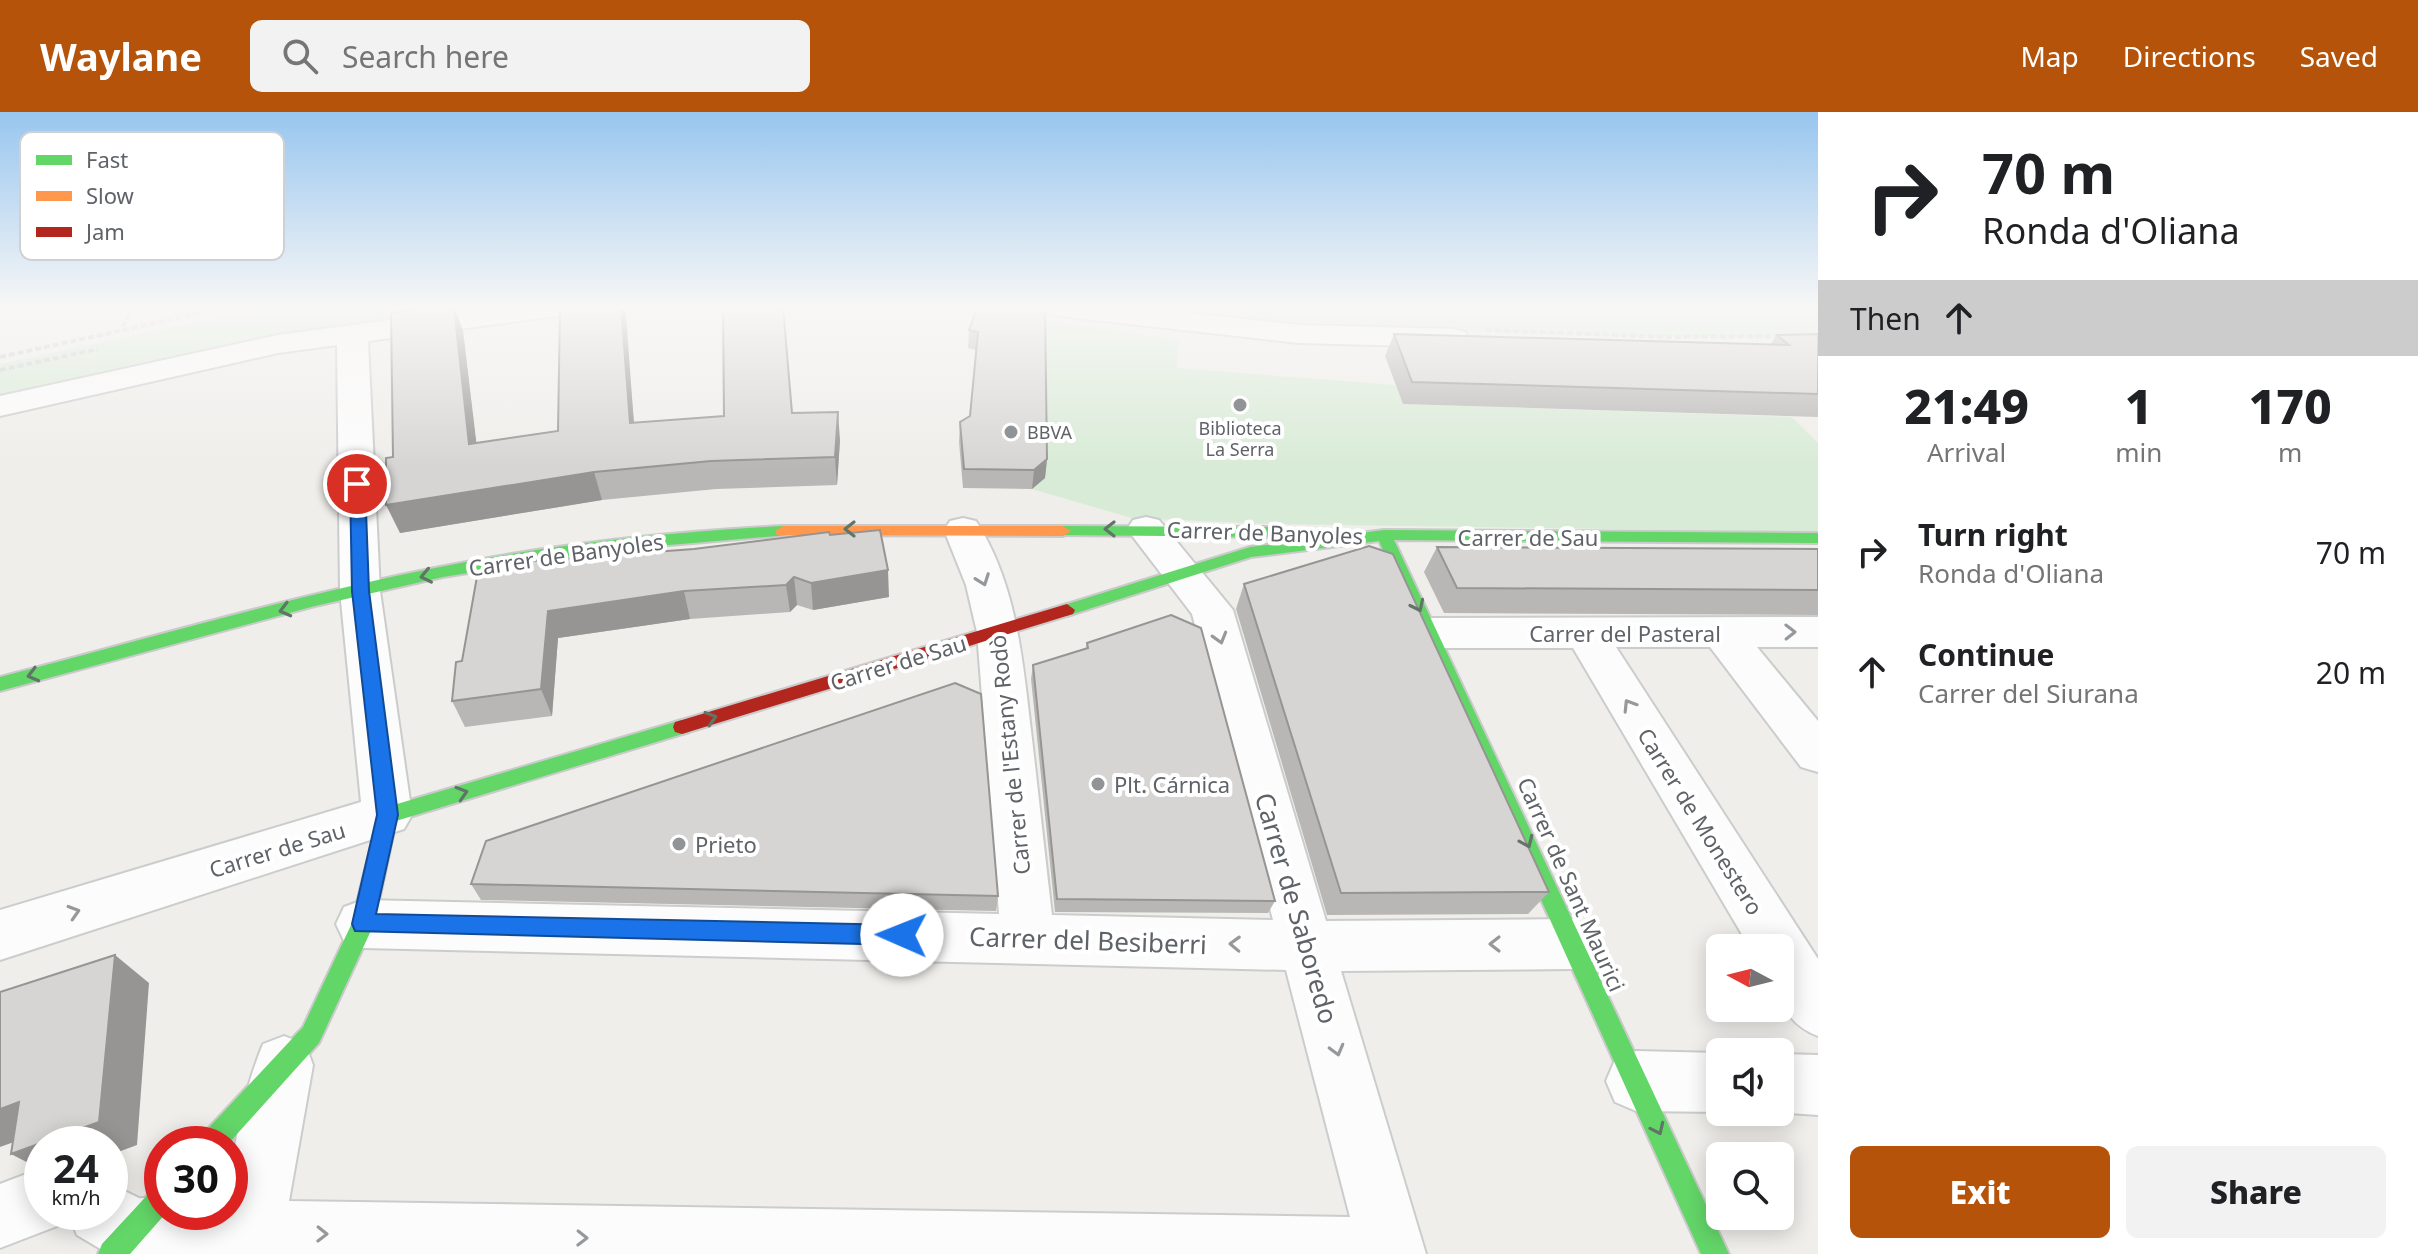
<!DOCTYPE html>
<meta charset="utf-8">
<style>
:root{--surface:#fff;--page:#f2f2f2;--text:#202124;--muted:#757577;--accent:#b45309}
body{margin:0;font-family:"Noto Sans",sans-serif;background:var(--page);color:var(--text);height:100vh;display:flex;flex-direction:column;font-size:30px;white-space:nowrap}
*{box-sizing:border-box;margin:0}
p{font-size:26px;color:var(--muted)}
.icon{flex:none;width:44px;height:44px;fill:none;stroke:currentColor;stroke-width:2;stroke-linecap:round;stroke-linejoin:round}
.map{position:relative;flex:1;overflow:hidden}
.side{display:flex;flex-direction:column;background:var(--surface);width:600px}
.side>*{flex:none}
.banner{background:#fff;color:var(--text);overflow:hidden}
.needle{width:52px;rotate:277deg}
.tools{position:absolute;left:1706px;top:822px;display:grid;gap:16px}
.tools a{display:grid;place-items:center;width:88px;height:88px;border-radius:12px;background:var(--surface);box-shadow:0 4px 20px #0003;font-size:40px}
.speed{position:absolute;left:24px;top:1014px;display:flex;gap:16px;font-size:40px;font-weight:700;text-align:center}
.speed>*{display:grid;place-content:center;width:104px;height:104px;border-radius:50%;background:var(--surface);box-shadow:0 4px 20px #0003;line-height:1}
.speed small{font-size:20px;font-weight:400}
.speed .limit{border:12px solid #d22;background:#fff;color:#111}
.pin{position:absolute;display:grid;place-items:center;width:68px;height:68px;color:#fff;margin:-34px;border:4px solid #fff;border-radius:50%;box-shadow:0 2px 8px #0007}
.me{position:absolute;width:88px;margin:-44px;rotate:271deg;stroke-linejoin:round;filter:drop-shadow(0 0 6px #0008)}
.turn{display:flex;align-items:center;gap:28px;height:168px;padding:0 32px;font-size:36px}
.turn .icon{width:104px;height:104px;stroke-width:2.5}
.turn b{display:block;font-size:56px;line-height:68px}
.then{display:flex;align-items:center;height:76px;padding:0 32px;background:#0003;gap:16px;font-size:30px}
.eta{display:flex;justify-content:space-evenly;align-items:center;height:136px;text-align:center}
.eta b{font-size:48px;font-weight:800;line-height:56px}
.action{display:flex;gap:16px;margin-top:auto;padding:16px 32px}
.action a{flex:1;height:92px;border-radius:12px;background:var(--accent);color:#fff;font-size:32px;font-weight:800;line-height:92px;text-align:center}
.action a+a{background:var(--page);color:var(--text)}
ul{padding:0;list-style:none}
li{display:flex;align-items:center;gap:24px;height:120px;padding:0 32px}
li div{flex:1}
li b{display:block;font-size:30px}
li em{font-style:normal}
header{display:flex;align-items:center;gap:48px;box-sizing:border-box;height:112px;padding:0 40px;background:var(--accent);color:#fff}
header strong{font-size:38px}
nav{display:flex;gap:44px;margin-inline-start:auto;font-size:28px}
.search{width:560px;height:72px;background:var(--page);display:flex;align-items:center;gap:20px;box-sizing:border-box;padding:0 28px;border-radius:12px;color:var(--muted);font-size:30px}
main{display:flex;flex:1;min-height:0}
.map>svg:first-child{display:block}
.green{fill:#d8ebd6}
.lines{fill:none;stroke-linecap:round;stroke-linejoin:round}
.street-casing{stroke:#cbcccc;stroke-width:4}
.fast-casing{stroke:#cacacb;stroke-width:4}
.slow-casing{stroke:#cacacb;stroke-width:4}
.jam-casing{stroke:#cacacb;stroke-width:4}
.path{stroke:#cacfcc;stroke-width:4;stroke-dasharray:6 3;stroke-linecap:butt}
.street{fill:#fdfcfc;fill-rule:evenodd}
.fast{fill:#63d668;fill-rule:evenodd}
.slow{fill:#ff974d;fill-rule:evenodd}
.jam{fill:#b3261e;fill-rule:evenodd}
.wall{fill:#b8b7b5}
.shaded-wall{fill:#969594}
.building{fill:#d6d5d3;stroke:#969594;stroke-width:2}
.oneway{stroke:#607468}
.oneway2{stroke:#96999c}
.route{fill:#1a73e8;stroke:#114b97;stroke-width:2}
.poi-dot{fill:#919496;stroke:#fff;stroke-width:3}
.labels{text-anchor:middle;dominant-baseline:central;stroke-width:8;stroke-linejoin:round;paint-order:stroke}
.far-poi-label{font-size:18px;fill:#5f6368;stroke:#fff}
.street-label{font-size:22px;fill:#5f6368;stroke:#fff}
.poi-label{font-size:22px;fill:#5f6368;stroke:#fff;text-anchor:start}
.near-street-label{font-size:26px;fill:#5f6368;stroke:#fff}
.key{fill:#fff;stroke:#cfd0d2;stroke-width:2}
.key-label{font-size:22px;fill:#5f6368}
</style>
<header>
<strong>Waylane</strong>
<div class="search"><svg class="icon" aria-label="search" viewBox="0 0 24 24"><circle cx="10" cy="10" r="6"/><path d="M15 15l6 6"/></svg>Search here</div>
<nav><a>Map</a><a>Directions</a><a>Saved</a></nav>
</header>
<main>
<div class="map">
<svg width="1818" height="1142" viewBox="0 0 1818 1142">
<rect width="100%" height="100%" fill="#efeeea"/>
<g class="green">
<polygon points="267,195 498,195 0,291 0,252"/>
<path d="M1122 195H1818V227C1585 226 1354 218 1122 195Z"/>
<polygon points="1043,208 1179,228 1177,256 1396,273 1403,292 1792,305 1818,331 1818,420 1268,412 1132,406 1032,377 1045,366"/>
</g>
<g class="lines">
<defs>
<g id="street">
<polygon points="488,195 571,195 567,201 557,204 368,229 380,479 412,703 404,717 0,848 0,798 361,690 340,479 337,233 278,241 0,304 0,284 278,223"/>
<polygon points="1044,195 1140,195 1299,213 1454,217 1465,220 1469,226 1465,232 1454,235 1299,231 1058,204 1048,201"/>
<path d="M1146 405 1159 408 1233 498 1326 809 1573 807 1592 814 1600 832 1592 850 1573 857 1341 859 1426 1142H109L77 1123 68 1102 65 1111 0 1136V1072L42 1056V1100H110V1072L139 1086 162 1087V1100H230C230 1045 242 983 263 932L284 924 305 932 313 953 289 1089 1350 1105 1286 858 363 836 344 829 336 812 344 795 363 788 999 802 977 520 966 473 944 418 950 409 963 406 976 409C1018 474 1023 553 1032 627 1039 686 1045 745 1052 803L1273 808 1192 502 1127 417 1133 408Z"/>
<path d="M1818 505V535H1757L1818 609V660L1801 655 1710 535H1616L1818 847V924C1775 907 1780 876 1780 836H1750L1573 536H1432L1417 532 1411 521 1417 510 1432 506Z"/>
<polygon points="1636,939 1720,941 1722,1000 1636,999 1615,990 1606,969 1615,948"/>
<polygon points="1780,942 1818,943 1818,1003 1776,1000 1780,1000"/>
</g>
<g id="fast">
<path d="M783 414 791 419 789 423 610 438 443 465 315 494 0 579V565C146 527 292 484 440 455 553 432 668 420 783 414Z"/>
<polygon points="1063,414 1274,415 1282,420 1274,425 1057,423 1055,419 1057,415"/>
<polygon points="1384,418 1818,421 1818,431 1394,428 1729,1142 1701,1142 1379,429 1251,445 1067,504 1059,498 1061,494 1250,435"/>
<polygon points="682,608 689,610 691,615 689,620 396,709 374,812 319,931 228,1032 198,1032 202,1023 303,915 352,811 380,697"/>
<polygon points="162,1073 162,1100 167,1100 130,1142 98,1142 102,1132 153,1077"/>
</g>
<polygon id="slow" points="783,414 1063,414 1071,419 1063,424 777,423 775,419"/>
<polygon id="jam" points="1067,492 1075,498 1073,502 682,622 675,620 673,615 675,610 682,608"/>
</defs>
<use href="#street" class="street-casing"/>
<use href="#fast" class="fast-casing"/>
<use href="#slow" class="slow-casing"/>
<use href="#jam" class="jam-casing"/>
<g class="path">
<polyline points="122,215 134,195"/>
<polyline points="1486,218 1667,225 1780,224"/>
<polyline points="0,245 228,195"/>
<polyline points="0,258 98,237"/>
</g>
<use href="#street" class="street"/>
<use href="#fast" class="fast"/>
<use href="#slow" class="slow"/>
<use href="#jam" class="jam"/>
</g>
<g class="wall">
<polygon points="434,195 455,195 463,219 476,331 558,319 560,195 624,195 634,311 792,301 840,328 837,373 716,377 602,388 400,421 393,345"/>
<polygon points="978,195 1047,347 1045,366 1032,377 963,376 959,330 960,310 970,304 976,238 968,236 969,218"/>
<polygon points="1394,222 1770,233 1777,223 1818,222 1818,305 1403,292 1385,244"/>
<polygon points="830,423 889,485 813,498 797,493 790,500 690,507 558,526 552,604 465,615 452,589 462,549 694,437"/>
<polygon points="1437,435 1818,437 1818,503 1444,501 1424,460"/>
<polygon points="1244,472 1549,780 1528,802 1327,803 1236,497"/>
<polygon points="1087,531 1275,789 1268,801 1055,800 1031,567 1033,553 1086,536"/>
<polygon points="471,772 998,784 996,799 481,788"/>
</g>
<g class="shaded-wall">
<polygon points="454,195 463,219 480,361 469,332"/>
<polygon points="621,195 624,195 626,203 636,340 630,311"/>
<polygon points="838,300 840,328 837,373 835,345"/>
<polygon points="1047,347 1045,366 1032,377 1034,358"/>
<polygon points="594,360 602,388 400,421 386,393"/>
<polygon points="888,458 889,485 813,498 811,471"/>
<polygon points="794,465 797,493 790,500 786,473"/>
<polygon points="684,479 690,507 558,526 552,604 541,577 548,499"/>
<polygon points="115,843 149,871 137,1033 110,1043 110,1032 42,1032 42,1058 11,1042"/>
<polygon points="19,990 61,1013 0,1035 0,997"/>
</g>
<g class="building">
<polygon points="434,195 454,195 469,332 558,319 560,195 621,195 630,311 724,304 723,195 783,195 792,301 838,300 835,345 711,349 594,360 386,393 386,346 393,345 391,201"/>
<polygon points="978,195 1045,195 1047,347 1034,358 964,357 960,310 970,304 978,220 969,218"/>
<polygon points="1394,222 1789,233 1777,223 1818,222 1818,282 1412,270"/>
<polygon points="880,418 888,458 811,471 794,465 786,473 684,479 548,499 541,577 452,589 456,550 462,549 478,459 531,453 532,449 694,437 829,420 830,423"/>
<polygon points="1369,434 1393,442 1549,780 1341,781 1244,472"/>
<polygon points="1437,435 1818,437 1818,478 1457,476"/>
<polygon points="1171,503 1201,516 1275,789 1057,787 1033,553 1088,536 1087,531"/>
<polygon points="955,571 981,582 998,784 471,772 486,729"/>
<polygon points="115,843 99,1010 11,1042 19,990 0,997 0,880"/>
</g>
<defs><path id="oneway-chevron" d="M-2-3.5L2.5 0L-2 3.5" fill="none" stroke-width="1.6" stroke-linecap="round" stroke-linejoin="round" transform="scale(2)"/></defs>
<g class="oneway">
<use href="#oneway-chevron" transform="translate(850 417) rotate(-180)"/>
<use href="#oneway-chevron" transform="translate(1110 417) rotate(180)"/>
<use href="#oneway-chevron" transform="translate(426 464) rotate(168)"/>
<use href="#oneway-chevron" transform="translate(1418 494) rotate(64)"/>
<use href="#oneway-chevron" transform="translate(285 498) rotate(165)"/>
<use href="#oneway-chevron" transform="translate(33 563) rotate(165)"/>
<use href="#oneway-chevron" transform="translate(711 606) rotate(-17)"/>
<use href="#oneway-chevron" transform="translate(462 681) rotate(-17)"/>
<use href="#oneway-chevron" transform="translate(1527 730) rotate(66)"/>
<use href="#oneway-chevron" transform="translate(1658 1017) rotate(65)"/>
</g>
<g class="oneway2">
<use href="#oneway-chevron" transform="translate(983 468) rotate(70)"/>
<use href="#oneway-chevron" transform="translate(1790 520) rotate(-1)"/>
<use href="#oneway-chevron" transform="translate(1220 526) rotate(74)"/>
<use href="#oneway-chevron" transform="translate(1629 593) rotate(-122)"/>
<use href="#oneway-chevron" transform="translate(74 800) rotate(-17)"/>
<use href="#oneway-chevron" transform="translate(1235 832) rotate(-178)"/>
<use href="#oneway-chevron" transform="translate(1495 832) rotate(180)"/>
<use href="#oneway-chevron" transform="translate(1337 938) rotate(75)"/>
<use href="#oneway-chevron" transform="translate(322 1122) rotate(1)"/>
<use href="#oneway-chevron" transform="translate(582 1126) rotate(1)"/>
</g>
<linearGradient id="sky" x2="0" y2="1"><stop stop-color="#97c6ef"/><stop offset="0.55" stop-color="#f8f7f6"/><stop offset="1" stop-color="#f8f7f6" stop-opacity="0"/></linearGradient>
<rect width="1818" height="355" fill="url(#sky)"/>
<polygon class="route" points="357,367 365,372 369,479 398,703 376,802 902,813 909,816 913,823 909,830 902,833 355,819 352,812 377,703 352,479 350,372"/>
<g class="poi-dot">
<circle cx="1240" cy="293" r="8"/>
<circle cx="1011" cy="320" r="8"/>
<circle cx="1098" cy="672" r="8"/>
<circle cx="679" cy="732" r="8"/>
</g>
<g class="labels">
<g class="far-poi-label">
<text x="1240" y="316">Biblioteca<tspan x="1240" dy="21">La Serra</tspan></text>
<text x="1027" y="320" text-anchor="start">BBVA</text>
</g>
<g class="street-label">
<text transform="translate(1265 420) rotate(2)">Carrer de Banyoles</text>
<text x="1528" y="425">Carrer de Sau</text>
<text transform="translate(566 442) rotate(-8)">Carrer de Banyoles</text>
<text x="1625" y="521">Carrer del Pasteral</text>
<text transform="translate(898 550) rotate(-17)">Carrer de Sau</text>
<text transform="translate(1009 643) rotate(-96)">Carrer de l'Estany Rodò</text>
<text transform="translate(1701 709) rotate(58)">Carrer de Monestero</text>
<text transform="translate(277 737) rotate(-17)">Carrer de Sau</text>
<text transform="translate(1572 772) rotate(66)">Carrer de Sant Maurici</text>
</g>
<g class="poi-label">
<text x="1114" y="672">Plt. Cárnica</text>
<text x="695" y="732">Prieto</text>
</g>
<g class="near-street-label">
<text transform="translate(1297 796) rotate(74)">Carrer de Saboredo</text>
<text transform="translate(1088 828) rotate(2)">Carrer del Besiberri</text>
</g>
</g>
<rect x="20" y="20" width="264" height="128" rx="12" class="key"/>
<rect x="36" y="43" width="36" height="10" fill="#63d668"/>
<rect x="36" y="79" width="36" height="10" fill="#ff974d"/>
<rect x="36" y="115" width="36" height="10" fill="#b3261e"/>
<g class="key-label">
<text x="86" y="56">Fast</text>
<text x="86" y="92">Slow</text>
<text x="86" y="128">Jam</text>
</g>
</svg>
<div class="tools">
<a><svg class="needle" viewBox="-14 -14 28 28"><path d="M0-13l5 13h-10z" fill="#e53935"/><path d="M0 13l5-13h-10z" fill="#757577"/></svg></a>
<a><svg class="icon" aria-label="sound" viewBox="0 0 24 24"><path d="M4 9h4l5-4v14l-5-4H4zM17 9q2 3 0 6"/></svg></a>
<a><svg class="icon" aria-label="search" viewBox="0 0 24 24"><circle cx="10" cy="10" r="6"/><path d="M15 15l6 6"/></svg></a>
</div>
<div class="speed"><div>24<small>km/h</small></div><div class="limit">30</div></div>
<div class="pin" style="left:357px;top:372px;background:#d93025"><svg class="icon" aria-label="arrive" viewBox="0 0 24 24"><path d="M6 21V4h12l-3 4 3 4H6"/></svg></div>
<svg class="me" style="left:902px;top:823px" viewBox="-20 -20 40 40"><circle r="19" fill="#fff"/><path d="M0-13L10 11 0 6-10 11z" fill="#1a73e8"/></svg>
</div>
<section class="side">
<div class="banner">
<div class="turn"><svg class="icon" aria-label="right" viewBox="0 0 24 24"><path d="M7 20v-9h11M14 6l5 5-5 5"/></svg><div><b>70 m</b>Ronda d'Oliana</div></div>
<div class="then">Then<svg class="icon" aria-label="ahead" viewBox="0 0 24 24"><path d="M12 20V5M6 11l6-6 6 6"/></svg></div>
</div>
<div class="eta">
<div><b>21:49</b><p>Arrival</p></div>
<div><b>1</b><p>min</p></div>
<div><b>170</b><p>m</p></div>
</div>
<ul>
<li><svg class="icon" aria-label="right" viewBox="0 0 24 24"><path d="M7 20v-9h11M14 6l5 5-5 5"/></svg><div><b>Turn right</b><p>Ronda d'Oliana</p></div><em>70 m</em></li>
<li><svg class="icon" aria-label="ahead" viewBox="0 0 24 24"><path d="M12 20V5M6 11l6-6 6 6"/></svg><div><b>Continue</b><p>Carrer del Siurana</p></div><em>20 m</em></li>
</ul>
<div class="action"><a>Exit</a><a>Share</a></div>
</section>
</main>
